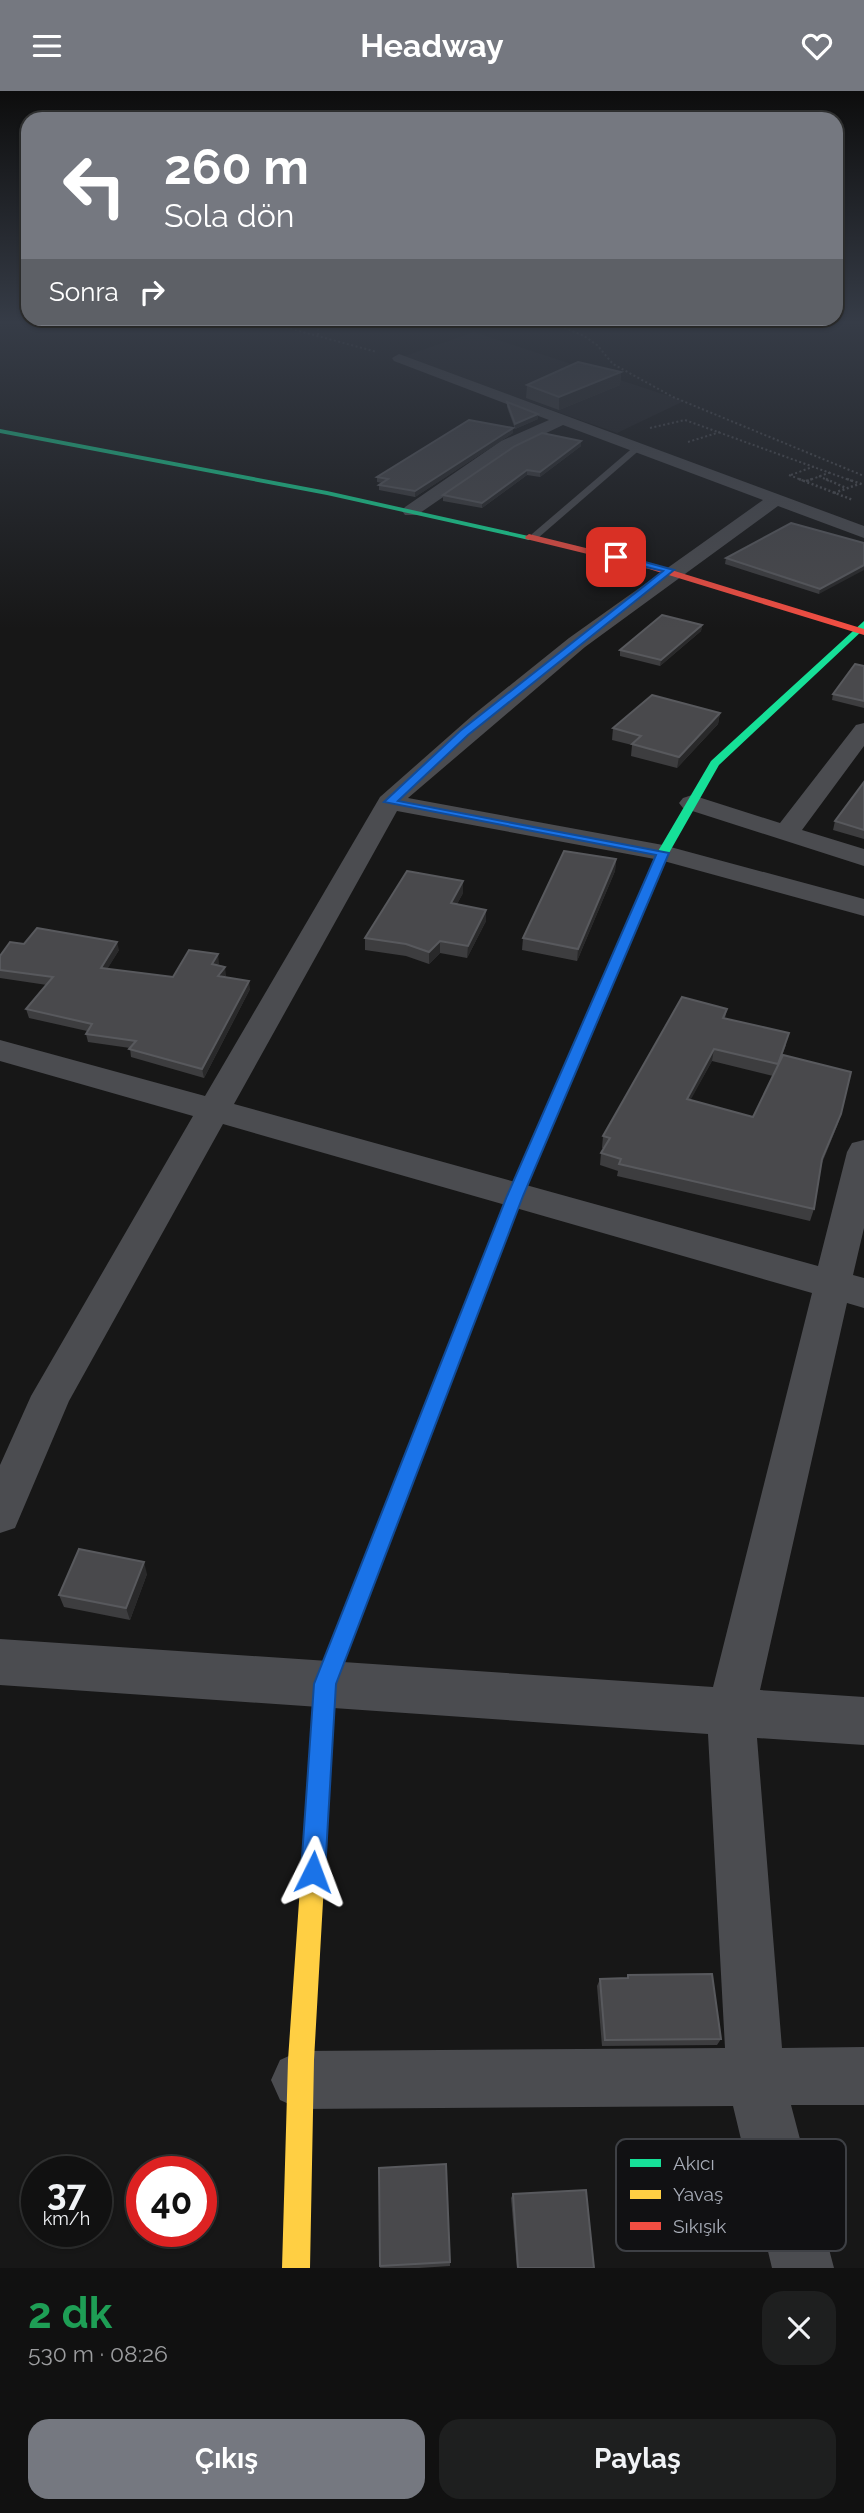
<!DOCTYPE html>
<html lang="tr">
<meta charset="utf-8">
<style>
:root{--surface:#111;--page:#1e1f1f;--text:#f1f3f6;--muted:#9c9d9f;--line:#303131;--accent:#757880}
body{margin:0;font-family:Raleway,sans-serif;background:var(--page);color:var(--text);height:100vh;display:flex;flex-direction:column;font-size:26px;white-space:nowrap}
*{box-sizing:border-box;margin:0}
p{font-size:23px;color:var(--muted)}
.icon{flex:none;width:38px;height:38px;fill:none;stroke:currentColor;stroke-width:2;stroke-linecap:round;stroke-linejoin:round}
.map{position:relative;height:2177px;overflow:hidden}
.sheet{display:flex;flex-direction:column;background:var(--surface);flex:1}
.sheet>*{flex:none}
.banner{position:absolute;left:21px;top:21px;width:822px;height:214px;border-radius:21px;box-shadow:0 2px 5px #0004,0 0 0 2px var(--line);background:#757880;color:#fff;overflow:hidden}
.speed{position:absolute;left:21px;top:2065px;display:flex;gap:14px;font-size:35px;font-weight:700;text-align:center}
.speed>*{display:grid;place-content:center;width:91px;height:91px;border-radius:50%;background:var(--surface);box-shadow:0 2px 5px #0004,0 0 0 2px var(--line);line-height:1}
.speed small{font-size:18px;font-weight:400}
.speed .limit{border:10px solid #d22;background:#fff;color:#111}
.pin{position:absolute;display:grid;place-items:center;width:60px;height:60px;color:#fff;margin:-30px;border-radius:14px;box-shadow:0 4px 10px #0006}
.me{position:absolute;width:77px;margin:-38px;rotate:3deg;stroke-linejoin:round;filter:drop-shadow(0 0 5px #0008)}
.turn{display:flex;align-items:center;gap:24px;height:147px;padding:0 28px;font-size:32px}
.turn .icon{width:91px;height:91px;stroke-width:2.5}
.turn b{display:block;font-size:49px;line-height:60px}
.then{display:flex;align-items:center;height:66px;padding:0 28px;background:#0003;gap:14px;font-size:26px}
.round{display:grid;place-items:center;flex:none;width:74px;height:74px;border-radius:21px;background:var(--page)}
.summary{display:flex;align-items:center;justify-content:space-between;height:119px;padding:0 28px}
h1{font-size:42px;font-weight:700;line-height:52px;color:#1e9e55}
.primary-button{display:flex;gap:14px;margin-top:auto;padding:14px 28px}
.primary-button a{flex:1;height:80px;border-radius:21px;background:var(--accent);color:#fff;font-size:28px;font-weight:700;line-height:80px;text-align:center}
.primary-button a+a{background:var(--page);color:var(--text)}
header{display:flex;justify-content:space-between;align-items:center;height:91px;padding:0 28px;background:var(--accent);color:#fff;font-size:32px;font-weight:700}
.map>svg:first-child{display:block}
.built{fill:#212123}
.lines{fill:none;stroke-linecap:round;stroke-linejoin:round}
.path-far1{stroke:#4d4e52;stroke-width:2;stroke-dasharray:2 2.5;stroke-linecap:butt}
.path{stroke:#4d4e52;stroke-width:2.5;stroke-dasharray:2 2.5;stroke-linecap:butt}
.lane{fill:#4b4c50;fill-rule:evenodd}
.street{fill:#4b4c50;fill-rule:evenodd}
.fast{fill:#16e098;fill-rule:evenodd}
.slow{fill:#ffcf43;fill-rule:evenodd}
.jam{fill:#f24e42;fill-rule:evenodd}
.wall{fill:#3d3d3f;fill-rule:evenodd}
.shaded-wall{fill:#29292a}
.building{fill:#49494c;stroke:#58595d;stroke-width:2}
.route{fill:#1a73e8;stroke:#114b97;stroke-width:2}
.key{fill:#111113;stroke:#3e4045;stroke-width:2}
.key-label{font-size:19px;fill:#a8adb8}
</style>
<header><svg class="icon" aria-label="menu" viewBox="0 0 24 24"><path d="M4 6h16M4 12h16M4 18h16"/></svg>Headway<svg class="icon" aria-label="heart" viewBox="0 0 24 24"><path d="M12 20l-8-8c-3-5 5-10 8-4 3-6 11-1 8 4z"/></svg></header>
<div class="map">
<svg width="864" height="2177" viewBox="0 0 864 2177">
<rect width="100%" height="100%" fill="#171717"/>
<polygon class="built" points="474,241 684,310 617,342 402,266"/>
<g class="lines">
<g class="path-far1">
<polyline points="273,233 377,261"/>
<polyline points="318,233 318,245"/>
<polyline points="556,233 584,245 597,254 613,273 673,306 864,385"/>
<polyline points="650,337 685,329 852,390"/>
<polyline points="688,351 720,341"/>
<polyline points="789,384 804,390"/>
<polyline points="791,384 815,375"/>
<polyline points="819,385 829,390"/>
<polyline points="807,390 831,381"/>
</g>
<g class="path">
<polyline points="799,388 853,409"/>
<polyline points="826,388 846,397"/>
<polyline points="847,388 864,394"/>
<polyline points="806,390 812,388"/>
<polyline points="834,402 859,393"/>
</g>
<polygon class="lane" points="636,354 643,356 538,447 532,447 532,443"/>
<g class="street">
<polygon points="399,263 864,435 864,447 778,415 585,556 408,707 663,754 864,808 864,825 660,769 397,720 234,1013 818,1175 847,1061 852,1052 864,1049 864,1137 853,1184 864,1187 864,1217 847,1212 760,1599 864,1606 864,1654 757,1647 782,1957 864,1956 864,2014 791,2014 834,2177 772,2177 733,2015 300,2018 280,2009 271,1989 280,1969 300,1960 725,1957 708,1643 0,1594 0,1548 713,1596 812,1202 223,1033 69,1310 15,1437 0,1442 0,1374 31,1305 193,1025 0,970 0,949 205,1005 380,706 473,624 569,547 763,409 563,334 513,358 417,424 405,424 402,420 405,416 501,350 549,329 394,270 392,267"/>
<polygon points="864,632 864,655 802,739 864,758 864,775 683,717 679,712 683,707 692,704 780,732 856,634"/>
</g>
<g class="fast">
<polygon points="0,338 327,400 533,446 529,449 327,404 0,342"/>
<polygon points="864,530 864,538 719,674 669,762 608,906 601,910 596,909 594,906 657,762 711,670"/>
<polygon points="453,1257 459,1259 462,1264 336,1593 332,1652 329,1660 321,1663 313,1660 310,1652 314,1593 444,1264 447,1259"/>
</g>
<g class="slow">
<polygon points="601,902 608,906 523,1105 462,1264 459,1269 453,1271 447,1269 444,1264 507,1105 594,906"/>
<polygon points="321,1641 329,1644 332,1652 314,1969 310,2177 282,2177 288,1969 310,1652 313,1644"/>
</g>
<polygon class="jam" points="529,443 655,474 864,538 864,544 649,478 526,448 525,446"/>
</g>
<g class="wall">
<polygon points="621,281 620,294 559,319 526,307 527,294"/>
<polygon points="507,311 538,323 538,328 515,338 507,316"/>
<polygon points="513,342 415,406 379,399 379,394 382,392 377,391 377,386"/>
<polygon points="581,350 581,355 540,386 527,384 482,417 443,410 443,404"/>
<polygon points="864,452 819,503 725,473 726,467"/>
<polygon points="702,534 701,540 660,575 620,565 620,559"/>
<polygon points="864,575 864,617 832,609 833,603"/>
<polygon points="720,622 718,633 677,677 631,665 632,654 612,649 613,637"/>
<polygon points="864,691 864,748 833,739 835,730"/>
<polygon points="616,768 615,780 577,870 522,859 523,847"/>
<polygon points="463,802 457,813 486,830 467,867 440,862 429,873 406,865 365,859 365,847"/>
<polygon points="24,853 119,859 107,878 173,886 219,872 217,875 226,884 225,886 250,898 204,987 131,966 130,957 88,951 86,943 87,940 29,927 26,918 47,894 0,887 0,865"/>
<path d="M727 918 725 927 786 954 780 970 841 1023 837 1035 821 1074 814 1118 810 1130 617 1085 618 1080 600 1074 601 1062 604 1058 602 1057 603 1045ZM712 970 773 985 753 1026 690 1009Z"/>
<polygon points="147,1483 130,1529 64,1516 59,1504"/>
<polygon points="628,1884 721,1948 717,1954 602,1955 597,1895 600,1888 627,1887"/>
<polygon points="513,2103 594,2177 517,2177 511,2107"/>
<polygon points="450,2171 450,2175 419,2177 380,2177 380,2175"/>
</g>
<g class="shaded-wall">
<polygon points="621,281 620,294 559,319 559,306"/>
<polygon points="538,323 538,328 515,338 515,333"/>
<polygon points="513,337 513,342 415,406 415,400"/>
<polygon points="581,350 581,355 540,386 540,381"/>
<polygon points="527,379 527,384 482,417 482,412"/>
<polygon points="864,474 864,479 819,503 820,498"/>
<polygon points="702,534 701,540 660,575 661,569"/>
<polygon points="720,622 718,633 677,677 679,666"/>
<polygon points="616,768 615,780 577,870 578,858"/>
<polygon points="463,790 463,802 451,824 451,812"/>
<polygon points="486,819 486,830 467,867 468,855"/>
<polygon points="440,850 440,862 429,873 429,861"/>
<polygon points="117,851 119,859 103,885 101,877"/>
<polygon points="218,863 219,872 213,882 212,873"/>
<polygon points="225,876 226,884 220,894 218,885"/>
<polygon points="249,890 250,898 204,987 202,978"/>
<polygon points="714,958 712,970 684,1021 687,1008"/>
<polygon points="841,1023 837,1035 819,1080 822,1068"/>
<polygon points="144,1471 147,1483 130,1529 126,1517"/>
</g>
<g class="building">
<polygon points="578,271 621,281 559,306 527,294"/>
<polygon points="507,311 538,323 515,333"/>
<polygon points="469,329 513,337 415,400 379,394 388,388 377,386"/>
<polygon points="542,342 581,350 540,381 527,379 482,412 443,404 515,355"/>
<polygon points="791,432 864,452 864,474 820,498 726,467"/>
<polygon points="662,524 702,534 661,569 620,559"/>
<polygon points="855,573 864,575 864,610 833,603"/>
<polygon points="652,604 720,622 679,666 632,653 641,645 613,637"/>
<polygon points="864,691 864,739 835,730"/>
<polygon points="564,760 616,768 578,858 523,847"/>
<polygon points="407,780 463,790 451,812 486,819 468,855 440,850 429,861 406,853 365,847"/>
<polygon points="37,837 117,851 101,877 173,886 189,859 218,863 212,873 225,876 218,885 249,890 202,978 129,958 136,950 86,943 92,933 26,918 53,886 0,879 0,865 10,851 24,853"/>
<polygon points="682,906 727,918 723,927 789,942 778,973 714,958 687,1008 753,1026 783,964 851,981 841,1023 822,1068 814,1118 619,1073 621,1068 601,1062 610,1047 603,1045"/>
<polygon points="79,1458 144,1471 126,1517 59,1504"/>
<polygon points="712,1883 721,1948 605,1949 600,1888 628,1887 628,1884"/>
<polygon points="446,2073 450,2171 380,2175 379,2077"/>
<polygon points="586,2099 594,2177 518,2177 513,2103"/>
</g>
<linearGradient id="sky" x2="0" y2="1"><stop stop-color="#0d0d0d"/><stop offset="0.43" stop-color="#363c47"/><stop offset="1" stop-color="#363c47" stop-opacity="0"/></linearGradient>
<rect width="864" height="538" fill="url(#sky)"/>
<polygon class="route" points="616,463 674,479 468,644 398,710 669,762 523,1105 336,1593 325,1781 321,1789 313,1793 304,1789 301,1781 314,1593 507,1105 656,764 384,711 460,640 663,480 613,468"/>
<rect x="616" y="2048" width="230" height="112" rx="10" class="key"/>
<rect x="630" y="2068" width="31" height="8" fill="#16e098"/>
<rect x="630" y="2099" width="31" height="9" fill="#ffcf43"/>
<rect x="630" y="2131" width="31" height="8" fill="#f24e42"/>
<g class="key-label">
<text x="673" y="2079">Akıcı</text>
<text x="673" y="2110">Yavaş</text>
<text x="673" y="2142">Sıkışık</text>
</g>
</svg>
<div class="speed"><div>37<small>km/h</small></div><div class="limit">40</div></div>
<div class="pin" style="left:616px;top:466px;background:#d93025"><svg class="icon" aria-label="arrive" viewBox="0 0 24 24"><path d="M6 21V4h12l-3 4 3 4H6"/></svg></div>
<svg class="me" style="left:313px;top:1781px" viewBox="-20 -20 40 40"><path d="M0-17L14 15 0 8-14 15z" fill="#1a73e8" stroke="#fff" stroke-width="4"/></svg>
<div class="banner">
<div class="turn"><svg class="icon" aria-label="left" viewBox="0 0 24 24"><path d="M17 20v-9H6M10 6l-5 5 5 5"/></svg><div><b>260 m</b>Sola dön</div></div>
<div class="then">Sonra<svg class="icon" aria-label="right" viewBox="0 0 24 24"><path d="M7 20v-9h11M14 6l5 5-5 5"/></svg></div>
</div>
</div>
<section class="sheet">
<div class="summary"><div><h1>2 dk</h1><p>530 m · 08:26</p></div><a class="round"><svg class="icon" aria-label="close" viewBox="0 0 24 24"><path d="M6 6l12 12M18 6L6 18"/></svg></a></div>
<div class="primary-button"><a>Çıkış</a><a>Paylaş</a></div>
</section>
